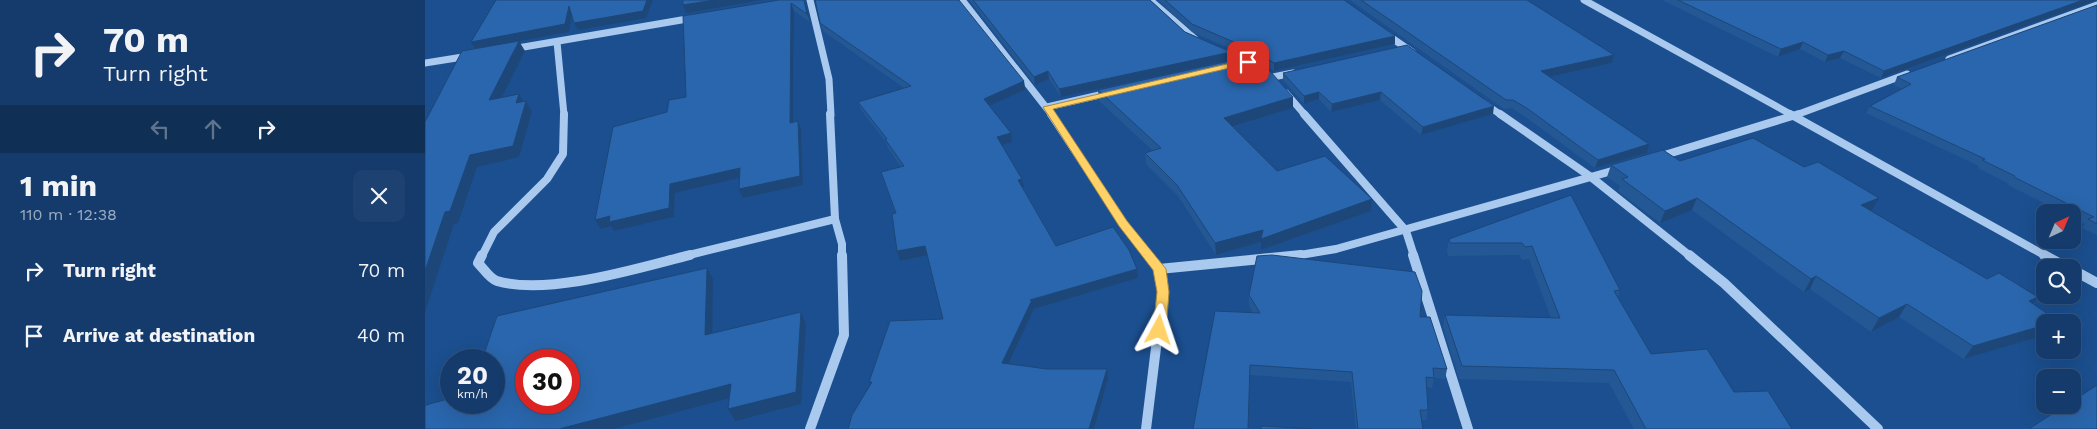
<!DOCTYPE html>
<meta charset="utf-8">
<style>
:root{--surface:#143b6b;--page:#1d4271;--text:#f1f3f6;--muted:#9dadc1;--line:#33557e}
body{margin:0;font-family:"Work Sans",sans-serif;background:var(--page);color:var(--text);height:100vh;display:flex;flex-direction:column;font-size:19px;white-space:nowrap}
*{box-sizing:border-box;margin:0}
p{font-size:16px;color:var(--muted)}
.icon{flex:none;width:28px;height:28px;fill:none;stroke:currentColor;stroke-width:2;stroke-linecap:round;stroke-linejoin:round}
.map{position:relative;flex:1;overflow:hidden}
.side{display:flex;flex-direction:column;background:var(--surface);width:425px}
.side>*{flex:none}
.banner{background:#143b6b;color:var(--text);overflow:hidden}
.needle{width:32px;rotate:44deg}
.controls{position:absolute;left:1611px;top:204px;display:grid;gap:10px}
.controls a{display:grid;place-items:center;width:45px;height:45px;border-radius:10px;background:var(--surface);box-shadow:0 5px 20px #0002,0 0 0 1px var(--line);font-size:25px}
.speed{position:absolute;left:15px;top:349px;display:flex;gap:10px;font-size:25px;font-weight:700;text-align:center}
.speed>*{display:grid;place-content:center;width:65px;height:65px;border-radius:50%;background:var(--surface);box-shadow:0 5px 20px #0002,0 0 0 1px var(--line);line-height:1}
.speed small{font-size:12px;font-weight:400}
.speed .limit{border:8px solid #d22;background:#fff;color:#111}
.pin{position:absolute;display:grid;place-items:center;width:42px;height:42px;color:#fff;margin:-21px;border-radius:10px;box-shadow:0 2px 8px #0006}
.me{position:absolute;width:55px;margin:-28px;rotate:5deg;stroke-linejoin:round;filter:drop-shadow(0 0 4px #0008)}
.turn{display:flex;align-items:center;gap:18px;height:105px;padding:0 20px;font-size:22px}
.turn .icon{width:65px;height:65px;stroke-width:2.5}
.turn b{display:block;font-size:35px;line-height:42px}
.lanes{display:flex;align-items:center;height:48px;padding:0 20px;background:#0003;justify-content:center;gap:25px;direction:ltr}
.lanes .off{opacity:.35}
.round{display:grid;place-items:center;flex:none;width:52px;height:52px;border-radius:10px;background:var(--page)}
.summary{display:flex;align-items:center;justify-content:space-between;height:85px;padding:0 20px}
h1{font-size:30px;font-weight:700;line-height:38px}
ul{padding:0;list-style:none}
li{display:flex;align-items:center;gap:15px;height:65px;padding:0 20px}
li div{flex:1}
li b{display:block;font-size:19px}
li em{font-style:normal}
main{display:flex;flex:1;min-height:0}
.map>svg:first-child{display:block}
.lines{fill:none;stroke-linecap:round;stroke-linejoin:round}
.minor-far2{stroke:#a9c9ee;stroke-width:7}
.minor-far1{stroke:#a9c9ee;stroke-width:8}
.minor{stroke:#a9c9ee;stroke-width:10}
.wall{fill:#245895}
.shaded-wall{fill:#1d4779}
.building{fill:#2a66ad;stroke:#1d4779;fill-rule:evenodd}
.route{fill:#ffd166;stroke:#a68842}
</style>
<main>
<section class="side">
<div class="banner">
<div class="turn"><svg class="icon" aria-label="right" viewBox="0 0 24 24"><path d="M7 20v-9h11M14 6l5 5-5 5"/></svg><div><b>70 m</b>Turn right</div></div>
<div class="lanes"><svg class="icon off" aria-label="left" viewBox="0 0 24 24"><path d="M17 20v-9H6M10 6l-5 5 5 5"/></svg><svg class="icon off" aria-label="ahead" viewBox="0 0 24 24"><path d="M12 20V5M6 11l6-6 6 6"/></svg><svg class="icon" aria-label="right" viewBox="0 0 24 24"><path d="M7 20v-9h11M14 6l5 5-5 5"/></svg></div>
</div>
<div class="summary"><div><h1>1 min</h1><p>110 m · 12:38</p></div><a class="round"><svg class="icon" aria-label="close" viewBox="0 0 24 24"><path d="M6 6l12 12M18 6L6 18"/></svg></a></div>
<ul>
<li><svg class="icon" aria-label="right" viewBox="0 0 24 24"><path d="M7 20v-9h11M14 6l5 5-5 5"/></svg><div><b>Turn right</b></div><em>70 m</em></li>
<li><svg class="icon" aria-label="arrive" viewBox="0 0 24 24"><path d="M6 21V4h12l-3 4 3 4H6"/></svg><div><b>Arrive at destination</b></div><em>40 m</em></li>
</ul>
</section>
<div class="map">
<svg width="1672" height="429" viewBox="0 0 1672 429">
<rect width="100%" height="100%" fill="#1b4f8f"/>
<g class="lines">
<g class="minor-far2">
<polyline points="385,0 404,79 406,115"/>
<polyline points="537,0 627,115"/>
<polyline points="725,0 770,39"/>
<polyline points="1159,0 1367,115"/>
<polyline points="961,34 987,52"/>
<polyline points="132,42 139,115"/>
<polyline points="87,49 268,18"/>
<polyline points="795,51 825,63"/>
<polyline points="1524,59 1672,5"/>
<polyline points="0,63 44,56"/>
<polyline points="848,77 868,73"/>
<polyline points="861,93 880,115"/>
<polyline points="1059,103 1076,115"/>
<polyline points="622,107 683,93"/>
<polyline points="1371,115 1482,74"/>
</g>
<g class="minor-far1">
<polyline points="405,114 410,219 417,244 417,256"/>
<polyline points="626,114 698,223 724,256"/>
<polyline points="879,114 981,231 989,256"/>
<polyline points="1075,114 1166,177 1265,256"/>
<polyline points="1365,114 1621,256"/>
<polyline points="1233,157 1374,114"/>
<polyline points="57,256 69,232 122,179 138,154 139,114"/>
<polyline points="260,256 410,219"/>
<polyline points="869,256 911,249 1194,169"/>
</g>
<g class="minor">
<path d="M57 255 53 263C58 268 65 279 72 281 124 296 213 268 265 255"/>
<polyline points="988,255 1043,429"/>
<polyline points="1264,255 1299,283 1453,429"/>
<polyline points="1619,255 1643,268"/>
<polyline points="734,269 876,255"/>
<polyline points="1648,270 1672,283"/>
<polyline points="385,429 419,335 417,255"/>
<polyline points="721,429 738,291 734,269 723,255"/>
</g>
</g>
<g class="wall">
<polygon points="354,0 380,0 385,22 369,11 368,122 373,121 376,129 378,185 318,198 315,178 250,193 249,217 189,231 186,226 176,229 242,112 261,97"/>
<polygon points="544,0 725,0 760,32 806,52 806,60 636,97 624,79 610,85"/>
<polygon points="733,0 919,0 970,44 849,71 825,57 767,32"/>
<polygon points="925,0 1102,0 1189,55 1187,63 1125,77 1222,153 1170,168 1102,118 1087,108 1079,109"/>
<polygon points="1237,0 1672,0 1456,78 1415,58 1400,62 1375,49 1353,57"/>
<polygon points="1672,5 1672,235 1657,228 1660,224 1648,218 1648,212 1637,212 1583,185 1584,184 1553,168 1554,166 1441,113 1445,106 1477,89 1469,85 1472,77"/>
<polygon points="395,23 599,81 600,90 564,105 587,142 577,145 597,179 598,187 631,246 712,269 713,278 609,309 584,364 683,379 669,429 518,319 502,255 475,261 472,251 470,213 456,172 476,167 463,148 461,142 436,110 433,102 479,88 398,31"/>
<polygon points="858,73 1068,114 996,135 955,100 906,112 894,99 879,104 858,80"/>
<polygon points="673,90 868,108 808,127 852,171 947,199 946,211 836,250 836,242 791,255 753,196 721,164 720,153 727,150 674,101"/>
<polygon points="1255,161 1447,210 1446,211 1562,279 1613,297 1608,303 1620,322 1620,335 1539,359 1474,317 1446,332 1385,289 1379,292 1267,210 1235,223 1193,191 1195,186 1182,177 1186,165"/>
<polygon points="1146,195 1195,290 1193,297 1226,354 1309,392 1367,429 1209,429 1184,383 1034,379 1018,327 1020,315 1126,318 1104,259 1097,260 1094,255 1023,256 1022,251 1024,239"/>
<polygon points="824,295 995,317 1022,369 1020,379 1009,378 1007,388 1002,387 1003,410 1001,420 996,420 998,429 931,429 926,382 825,375 823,429 768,429 828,313 824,305"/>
</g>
<g class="shaded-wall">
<polygon points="222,0 228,0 221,18 153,30 149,23"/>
<polygon points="290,0 337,0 261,13 258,5"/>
<polygon points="379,0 380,0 385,22 382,14"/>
<polygon points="1658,0 1672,0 1456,78 1459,71"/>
<polygon points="366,3 369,11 368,132 365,123"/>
<polygon points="144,6 147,13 144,32 50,49 46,42"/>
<polygon points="970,36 970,44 849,71 849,63"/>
<polygon points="94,41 100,51 70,111 64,100"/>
<polygon points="1378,42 1375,49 1353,57 1356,49"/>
<polygon points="1419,51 1415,58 1400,62 1403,55"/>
<polygon points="806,52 806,60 636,97 634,89"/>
<polygon points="1189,55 1187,63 1115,79 1116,71"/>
<polygon points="623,71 624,79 610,85 609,77"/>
<polygon points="599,81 600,90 561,107 559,99"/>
<polygon points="894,92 894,99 879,104 879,96"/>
<polygon points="956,92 955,100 906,112 907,104"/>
<polygon points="94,94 100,104 101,101 107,112 94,157 52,167 33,223 29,224 0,312 0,271 20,212 45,155 91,103"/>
<polygon points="868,97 868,108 800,129 799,118"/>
<polygon points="1069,106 1068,114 996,135 998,127"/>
<polygon points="373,121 376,129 378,185 318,198 314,189"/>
<polygon points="586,133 587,142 574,146 572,137"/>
<polygon points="1224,144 1222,153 1170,168 1173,160"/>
<polygon points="315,168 319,177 250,193 249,217 189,231 186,226 176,229 170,220 185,216 245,184"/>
<polygon points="597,179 599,187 595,188 593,180"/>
<polygon points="1272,198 1267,210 1235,223 1240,211"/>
<polygon points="1454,198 1447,210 1429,217 1436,205"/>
<polygon points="947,199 946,211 836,250 836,242 791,255 790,243"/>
<polygon points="500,246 503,255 475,261 472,251"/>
<polygon points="282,268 288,279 287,347 280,335"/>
<polygon points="712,269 713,278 609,309 580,372 577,363 605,300"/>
<polygon points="1391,276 1385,289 1379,292 1386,279"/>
<polygon points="1613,297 1603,309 1604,301"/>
<polygon points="1482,304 1474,317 1446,332 1454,318"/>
<polygon points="376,312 381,324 376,404 310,421 303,409"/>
<polygon points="1620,325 1620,335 1539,359 1548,346"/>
<polygon points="682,369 683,379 669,429 664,429"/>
<polygon points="306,384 312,396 189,429 134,429"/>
</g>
<g class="building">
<polygon points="71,0 222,0 218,11 149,23 144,6 140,24 46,42"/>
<polygon points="258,0 290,0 258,5"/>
<polygon points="354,0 379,0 382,14 366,3 365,123 373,121 375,176 314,189 315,168 245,184 244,208 184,222 185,216 170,220 188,127 242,112 244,100 261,97 258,16"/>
<polygon points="390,0 534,0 599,81 559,99 586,133 572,137 597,179 593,180 631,246 688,227 704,250 712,269 605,300 607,300 577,363 622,369 682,369 664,429 423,429 427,415 447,382 444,382 465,321 518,319 500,246 472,251 467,214 471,213 456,172 479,166 460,139 462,139 433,102 486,86 395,23"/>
<polygon points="548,0 725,0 760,32 806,52 634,89 623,71 609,77"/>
<polygon points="740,0 919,0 970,36 849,63 825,49 767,24"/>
<polygon points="936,0 1102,0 1189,55 1116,71 1224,144 1173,160 1103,109 1088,100 1081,100"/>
<polygon points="1253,0 1658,0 1459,71 1419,51 1403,55 1378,42 1356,49"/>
<polygon points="1672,5 1672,224 1663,219 1669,217 1589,177 1590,176 1557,160 1560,159 1445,106 1486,84 1472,77"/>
<polygon points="94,41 64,100 94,94 91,103 101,101 88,146 45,155 25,211 20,212 0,271 0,122 37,51"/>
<polygon points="982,45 1069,106 998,127 956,92 907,104 894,92 879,96 858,73"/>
<polygon points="822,57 845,71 868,97 799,118 852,171 900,156 947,199 836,239 838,230 790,243 752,185 720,153 736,148 673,90"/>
<polygon points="1328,138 1379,167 1393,162 1454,198 1436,205 1562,279 1574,273 1613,297 1604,301 1633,321 1628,322 1620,322 1620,325 1548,346 1482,304 1454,318 1391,276 1386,279 1272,198 1240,211 1197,179 1203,177 1186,165 1238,150 1255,161"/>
<polygon points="1146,195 1195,290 1189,291 1226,354 1282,349 1309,392 1343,391 1367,429 1221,429 1189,370 1037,366 1020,315 1135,318 1107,246 1100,247 1097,243 1025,243 1024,239"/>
<polygon points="847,255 990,272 997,291 995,317 1005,317 1022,369 1008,368 1009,378 1001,377 1003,410 995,410 998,429 933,429 927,372 825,365 823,429 768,429 790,311 835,313 824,295 832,256"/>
<path d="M282 268 280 335 376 312 371 392 303 409 306 384 134 429H0V406L1 405 26 398V402H69V360H57L72 316ZM101 360H144V402H101Z"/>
<polygon points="1672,385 1672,429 1604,429 1641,405 1648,405 1648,401"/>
<polygon points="836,426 888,429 836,429"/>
</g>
<polygon class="route" points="823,59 827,62 826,63 628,109 702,221 741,269 744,292 741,330 734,335 730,334 728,330 732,292 728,270 694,226 618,107"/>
</svg>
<div class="controls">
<a><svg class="needle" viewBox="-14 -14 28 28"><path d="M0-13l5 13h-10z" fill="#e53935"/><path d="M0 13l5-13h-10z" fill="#9dadc1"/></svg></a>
<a><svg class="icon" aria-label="search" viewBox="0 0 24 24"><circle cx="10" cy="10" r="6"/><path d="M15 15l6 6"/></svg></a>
<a>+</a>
<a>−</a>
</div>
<div class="speed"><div>20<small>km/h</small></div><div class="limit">30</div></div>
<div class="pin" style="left:823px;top:62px;background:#d93025"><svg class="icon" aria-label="arrive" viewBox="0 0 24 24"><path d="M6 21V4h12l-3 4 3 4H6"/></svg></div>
<svg class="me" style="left:734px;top:330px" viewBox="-20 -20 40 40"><path d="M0-17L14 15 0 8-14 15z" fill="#ffd166" stroke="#fff" stroke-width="4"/></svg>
</div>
</main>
